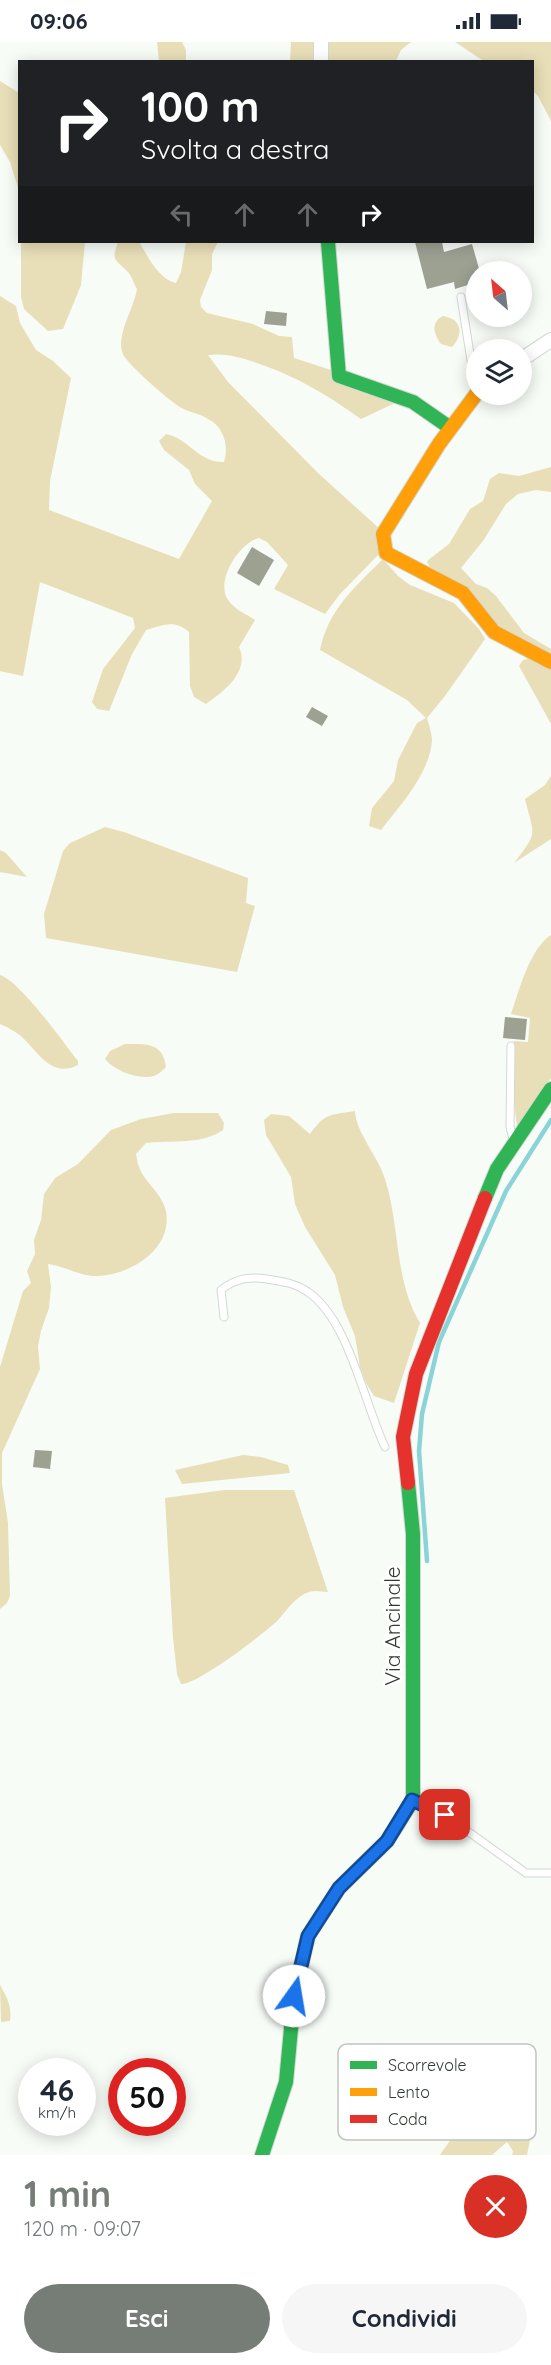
<!DOCTYPE html>
<html lang="it">
<meta charset="utf-8">
<style>
:root{--surface:#fff;--page:#f6f6f7;--text:#1f2937;--muted:#747a83;--accent:#767d77}
body{margin:0;font-family:Quicksand,sans-serif;background:var(--page);color:var(--text);height:100vh;display:flex;flex-direction:column;font-size:22px;white-space:nowrap}
*{box-sizing:border-box;margin:0}
p{font-size:20px;color:var(--muted)}
.icon{flex:none;width:33px;height:33px;fill:none;stroke:currentColor;stroke-width:2;stroke-linecap:round;stroke-linejoin:round}
.map{position:relative;height:2113px;overflow:hidden}
.side{display:flex;flex-direction:column;background:var(--surface);flex:1}
.side>*{flex:none}
.top-card{position:absolute;left:18px;top:18px;width:516px;height:183px;border-radius:0px;box-shadow:0 3px 15px #0003;background:#202124;color:#fff;overflow:hidden}
.needle{width:39px;rotate:332deg}
.controls{position:absolute;left:466px;top:219px;display:grid;gap:12px}
.controls a{display:grid;place-items:center;width:66px;height:66px;border-radius:50%;background:var(--surface);box-shadow:0 3px 15px #0003;font-size:30px}
.speed{position:absolute;left:18px;top:2016px;display:flex;gap:12px;font-size:30px;font-weight:700;text-align:center}
.speed>*{display:grid;place-content:center;width:78px;height:78px;border-radius:50%;background:var(--surface);box-shadow:0 3px 15px #0003;line-height:1}
.speed small{font-size:15px;font-weight:400}
.speed .limit{border:9px solid #d22;background:#fff;color:#111}
.pin{position:absolute;display:grid;place-items:center;width:51px;height:51px;color:#fff;margin:-26px;border-radius:12px;box-shadow:0 3px 9px #0006}
.me{position:absolute;width:66px;margin:-33px;rotate:13deg;stroke-linejoin:round;filter:drop-shadow(0 0 4px #0008)}
.turn{display:flex;align-items:center;gap:21px;height:126px;padding:0 24px;font-size:27px}
.turn .icon{width:78px;height:78px;stroke-width:2.5}
.turn b{display:block;font-size:42px;line-height:51px}
.lanes{display:flex;align-items:center;height:57px;padding:0 24px;background:#0003;justify-content:center;gap:30px;direction:ltr}
.lanes .off{opacity:.35}
.round{display:grid;place-items:center;flex:none;width:63px;height:63px;border-radius:32px;background:var(--page)}
.headline{display:flex;align-items:center;justify-content:space-between;height:102px;padding:0 24px}
h1{font-size:36px;font-weight:700;line-height:45px;color:var(--accent)}
.primary-button{display:flex;gap:12px;margin-top:auto;padding:12px 24px}
.primary-button a{flex:1;height:69px;border-radius:36px;background:var(--accent);color:#fff;font-size:24px;font-weight:700;line-height:69px;text-align:center}
.primary-button a+a{background:var(--page);color:var(--text)}
.status{display:flex;justify-content:space-between;align-items:center;height:42px;padding:0 30px;background:var(--surface);direction:ltr}
.status svg{height:16px;fill:currentColor}
.map>svg:first-child{display:block}
.green{fill:#e8dfb8}
.lines{fill:none;stroke-linecap:round;stroke-linejoin:round}
.stream{stroke:#8ad4d8;stroke-width:4.5}
.building{fill:#9ca192}
.lane-casing{stroke:#d2d9d3;stroke-width:9}
.street-casing{stroke:#d2d9d3;stroke-width:16}
.fast-casing{stroke:#d2d9d3;stroke-width:16}
.slow-casing{stroke:#d2d9d3;stroke-width:16}
.jam-casing{stroke:#d2d9d3;stroke-width:16}
.lane{stroke:#fefffe;stroke-width:7}
.street{stroke:#fefffe;stroke-width:14}
.fast{stroke:#30b455;stroke-width:14}
.slow{stroke:#ff9f0a;stroke-width:14}
.jam{stroke:#e5322d;stroke-width:14}
.route-casing{stroke:#114b97;stroke-width:15}
.route{stroke:#1a73e8;stroke-width:10}
.labels{text-anchor:middle;dominant-baseline:central;stroke-width:6;stroke-linejoin:round;paint-order:stroke}
.street-label{font-size:21px;fill:#313932;stroke:#fff}
.key{fill:#fff;stroke:#c1c4c2;stroke-width:1.5}
.key-label{font-size:16px;fill:#313932}
</style>
<div class="status"><b>09:06</b><svg viewBox="0 0 49 12"><path d="M0 12V9h3v3zM5 12V6h3v6zM10 12V3h3v9zM15 12V0h3v12zM26 1h20v11H26zM47 4h2v5h-2z"/></svg></div>
<div class="map">
<svg width="551" height="2113" viewBox="0 0 551 2113">
<rect width="100%" height="100%" fill="#f7fcf7"/>
<g class="green">
<polygon points="157,0 182,0 186,8 186,19 159,19"/>
<polygon points="291,0 317,0 318,19 290,19"/>
<polygon points="324,0 411,0 401,8 396,19 323,20"/>
<polygon points="455,0 551,0 551,79 538,54 533,49 532,20 482,18"/>
<polygon points="0,39 19,51 19,149 10,120 0,103"/>
<polygon points="21,200 85,200 81,243 63,287 48,289 24,267 21,255"/>
<path d="M118 200H139C148 214 158 237 176 241L181 230 186 200H218L212 212V228L200 258 201 265 207 271 253 282 279 294 292 295 294 316 334 329 395 361 361 377C326 352 296 334 254 320 239 315 224 311 208 313L228 340 318 431 381 488 379 512 340 552 325 572 274 547 288 523 267 500 259 496C239 501 215 539 228 558 234 567 246 572 255 578L239 605C250 629 225 649 206 662L194 655 190 644 189 590C175 577 163 583 146 588L132 612 109 669 97 667 92 660 103 627 135 586 133 576 40 540 23 634 0 629V254L16 264 20 281 36 308 53 319 71 336 50 439 49 468 179 517 212 459 195 442 189 428 164 408 159 399 166 392C188 396 199 421 224 420 229 404 224 385 208 377 199 371 187 370 178 364 168 357 125 321 122 310 117 291 134 266 137 247 134 242 132 234 127 229 115 217 111 219 118 200Z"/>
<path d="M443 274C462 277 464 292 452 305L441 302C434 293 430 280 443 274Z"/>
<polygon points="551,425 551,450 536,448 518,452 506,462 483,499 461,526 476,542 487,546 496,554 524,591 551,607 551,613 508,591 430,526 427,519 449,502 470,467 483,459 490,437 499,431 519,434"/>
<path d="M383 517 398 534 410 543 454 561 479 587 485 597 445 654 427 676C429 683 432 691 432 699 429 733 400 763 381 788L369 784 372 766 394 739 398 718 417 681 426 676 407 658 320 608C328 568 355 545 383 517Z"/>
<polygon points="535,615 551,623 551,682 519,624 523,618"/>
<path d="M551 734V797L514 821C539 789 534 794 525 757L545 743Z"/>
<polygon points="105,785 124,790 248,836 246,861 255,864 237,930 46,896 44,872 63,809 70,801"/>
<polygon points="0,808 6,811 27,835 0,830"/>
<path d="M551 893V1036L517 1085 513 1051 514 999 528 1000 530 976 511 972C519 949 530 906 551 893Z"/>
<path d="M0 933C20 939 63 1000 78 1019V1023C53 1036 40 1013 24 997 17 990 9 986 0 982Z"/>
<path d="M125 1002C146 1002 163 1000 166 1025 163 1028 159 1032 154 1034 138 1038 115 1029 105 1017L110 1009Z"/>
<path d="M355 1069C356 1091 378 1114 385 1137 400 1183 394 1238 420 1281L394 1361 374 1354 366 1341 360 1325 355 1294 343 1265 335 1233 305 1185 295 1162 291 1135 266 1093 264 1078 271 1072 289 1074 310 1092C325 1071 330 1073 355 1069Z"/>
<path d="M174 1071H218L224 1081 223 1088C202 1103 172 1098 146 1101L136 1112C137 1116 137 1121 139 1125 145 1141 162 1151 166 1169 173 1207 131 1233 97 1234 82 1235 64 1224 48 1222L51 1245 49 1266 41 1289 38 1304 40 1327 2 1411V1442L8 1481 10 1554 7 1561 0 1567V1325L23 1249 31 1241 27 1229 35 1212 34 1198 41 1178 44 1152 55 1136 78 1122 111 1088 141 1077Z"/>
<polygon points="243,1413 261,1415 288,1423 290,1431 182,1442 175,1428"/>
<path d="M224 1448H294L328 1550C323 1550 315 1548 309 1550 296 1554 287 1568 278 1578 265 1591 197 1643 181 1642L177 1632 173 1596 165 1456Z"/>
<path d="M0 1943C7 1955 12 1965 10 1979L1 1980Z"/>
<path d="M484 2039 495 2041C492 2062 519 2070 534 2078L527 2113H512L513 2109 507 2100 492 2113H440C454 2091 476 2071 473 2043Z"/>
</g>
<g class="lines">
<polyline class="stream" points="427,1519 419,1409 422,1372 439,1300 506,1149 551,1078"/>
</g>
<g class="building">
<polygon points="415,200 442,200 444,210 472,202 480,230 477,230 477,240 455,247 454,240 427,247"/>
<polygon points="266,269 287,271 286,284 264,282"/>
<polygon points="252,505 274,518 259,544 237,531"/>
<polygon points="312,665 328,674 322,684 306,675"/>
<polygon points="505,975 527,977 525,998 503,996"/>
<polygon points="35,1408 52,1409 50,1427 33,1425"/>
</g>
<g class="lines">
<defs>
<g id="lane">
<polyline points="461,255 476,350"/>
<polyline points="511,1004 510,1085 513,1097"/>
<path d="M224 1275 221 1248C237 1235 253 1234 273 1238 285 1240 297 1242 308 1250 349 1278 364 1361 385 1405"/>
<polyline points="415,1759 445,1773 526,1831 551,1831"/>
</g>
<g id="street">
<polyline points="321,20 321,0"/>
<polyline points="522,317 551,298"/>
</g>
<g id="fast">
<polyline points="328,200 339,334 413,360 449,385"/>
<polyline points="485,1156 497,1127 551,1047"/>
<polyline points="262,2113 286,2040 294,1955 308,1894 339,1846 387,1799 413,1758 413,1492 408,1441"/>
</g>
<polyline id="slow" points="477,351 439,402 383,492 386,511 463,551 494,590 551,620"/>
<polyline id="jam" points="408,1441 403,1395 416,1332 485,1156"/>
</defs>
<use href="#lane" class="lane-casing"/>
<use href="#street" class="street-casing"/>
<use href="#fast" class="fast-casing"/>
<use href="#slow" class="slow-casing"/>
<use href="#jam" class="jam-casing"/>
<use href="#lane" class="lane"/>
<use href="#street" class="street"/>
<use href="#fast" class="fast"/>
<use href="#slow" class="slow"/>
<use href="#jam" class="jam"/>
</g>
<g class="lines">
<defs>
<polyline id="route" points="294,1954 308,1894 339,1846 387,1799 412,1758 445,1773"/>
</defs>
<use href="#route" class="route-casing"/>
<use href="#route" class="route"/>
</g>
<g class="labels">
<g class="street-label">
<text transform="translate(392 1584) rotate(-90)">Via Ancinale</text>
</g>
</g>
<rect x="338" y="2002" width="198" height="96" rx="9" class="key"/>
<rect x="350" y="2019" width="27" height="8" fill="#30b455"/>
<rect x="350" y="2046" width="27" height="8" fill="#ff9f0a"/>
<rect x="350" y="2073" width="27" height="8" fill="#e5322d"/>
<g class="key-label">
<text x="388" y="2029">Scorrevole</text>
<text x="388" y="2056">Lento</text>
<text x="388" y="2083">Coda</text>
</g>
</svg>
<div class="controls">
<a><svg class="needle" viewBox="-14 -14 28 28"><path d="M0-13l5 13h-10z" fill="#e53935"/><path d="M0 13l5-13h-10z" fill="#747a83"/></svg></a>
<a><svg class="icon" aria-label="layers" viewBox="0 0 24 24"><path d="M12 4l9 5-9 5-9-5zM3 14l9 5 9-5"/></svg></a>
</div>
<div class="speed"><div>46<small>km/h</small></div><div class="limit">50</div></div>
<div class="pin" style="left:445px;top:1773px;background:#d93025"><svg class="icon" aria-label="arrive" viewBox="0 0 24 24"><path d="M6 21V4h12l-3 4 3 4H6"/></svg></div>
<svg class="me" style="left:294px;top:1954px" viewBox="-20 -20 40 40"><circle r="19" fill="#fff"/><path d="M0-13L10 11 0 6-10 11z" fill="#1a73e8"/></svg>
<div class="top-card">
<div class="turn"><svg class="icon" aria-label="right" viewBox="0 0 24 24"><path d="M7 20v-9h11M14 6l5 5-5 5"/></svg><div><b>100 m</b>Svolta a destra</div></div>
<div class="lanes"><svg class="icon off" aria-label="left" viewBox="0 0 24 24"><path d="M17 20v-9H6M10 6l-5 5 5 5"/></svg><svg class="icon off" aria-label="ahead" viewBox="0 0 24 24"><path d="M12 20V5M6 11l6-6 6 6"/></svg><svg class="icon off" aria-label="ahead" viewBox="0 0 24 24"><path d="M12 20V5M6 11l6-6 6 6"/></svg><svg class="icon" aria-label="right" viewBox="0 0 24 24"><path d="M7 20v-9h11M14 6l5 5-5 5"/></svg></div>
</div>
</div>
<section class="side">
<div class="headline"><div><h1>1 min</h1><p>120 m · 09:07</p></div><a class="round" style="background:#d93025;color:#fff"><svg class="icon" aria-label="close" viewBox="0 0 24 24"><path d="M6 6l12 12M18 6L6 18"/></svg></a></div>
<div class="primary-button"><a>Esci</a><a>Condividi</a></div>
</section>
